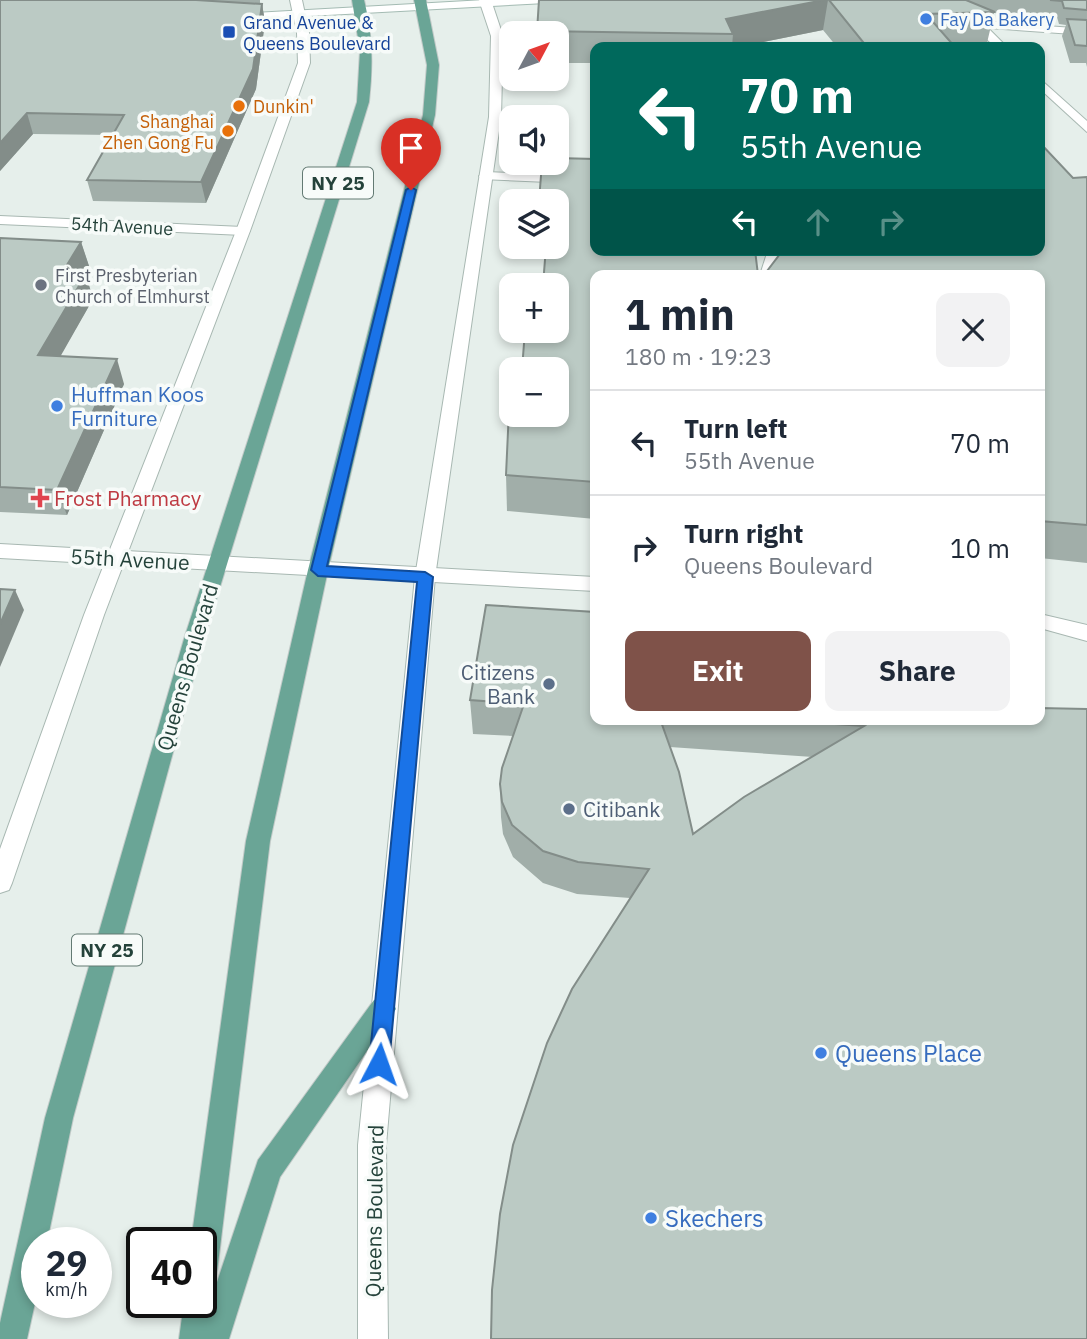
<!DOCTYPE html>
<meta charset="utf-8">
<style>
:root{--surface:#fff;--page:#f2f2f3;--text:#1f2937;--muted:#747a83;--line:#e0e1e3;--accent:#7f5249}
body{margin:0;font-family:"IBM Plex Sans",sans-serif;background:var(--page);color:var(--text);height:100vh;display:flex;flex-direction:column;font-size:26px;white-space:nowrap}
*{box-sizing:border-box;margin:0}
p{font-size:23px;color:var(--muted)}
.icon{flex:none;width:38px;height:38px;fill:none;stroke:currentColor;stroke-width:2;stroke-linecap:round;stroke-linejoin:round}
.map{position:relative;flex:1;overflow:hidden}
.drawer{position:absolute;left:590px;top:270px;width:455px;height:455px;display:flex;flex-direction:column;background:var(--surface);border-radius:14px;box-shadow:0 4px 10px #0003}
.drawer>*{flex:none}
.hud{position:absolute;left:590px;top:42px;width:455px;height:214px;border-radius:14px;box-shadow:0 4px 10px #0003;background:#00695c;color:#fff;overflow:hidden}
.needle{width:46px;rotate:49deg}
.fabs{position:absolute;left:499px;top:21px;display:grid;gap:14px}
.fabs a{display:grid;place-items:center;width:70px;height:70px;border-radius:14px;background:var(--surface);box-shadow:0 4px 10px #0003;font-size:35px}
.speed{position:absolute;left:21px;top:1227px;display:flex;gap:14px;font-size:35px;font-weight:700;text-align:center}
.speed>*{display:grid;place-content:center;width:91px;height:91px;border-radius:50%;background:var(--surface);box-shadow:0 4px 10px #0003;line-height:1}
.speed small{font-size:18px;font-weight:400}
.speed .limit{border:4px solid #111;border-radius:10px;background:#fff;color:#111}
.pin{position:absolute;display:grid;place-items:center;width:60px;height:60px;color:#fff;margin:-72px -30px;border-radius:50% 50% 50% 0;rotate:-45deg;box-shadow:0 0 7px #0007}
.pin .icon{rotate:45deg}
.me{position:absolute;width:77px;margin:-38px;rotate:4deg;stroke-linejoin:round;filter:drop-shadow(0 0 5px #0008)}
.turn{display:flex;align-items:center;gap:24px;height:147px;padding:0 35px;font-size:32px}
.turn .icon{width:91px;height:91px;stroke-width:2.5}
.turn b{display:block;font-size:49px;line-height:60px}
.lanes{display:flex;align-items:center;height:66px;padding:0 35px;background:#0003;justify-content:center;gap:35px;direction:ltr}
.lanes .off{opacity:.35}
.round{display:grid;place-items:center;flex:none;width:74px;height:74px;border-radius:14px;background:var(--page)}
.overview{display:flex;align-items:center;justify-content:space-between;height:119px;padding:0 35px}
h1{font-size:42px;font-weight:800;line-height:52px}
.button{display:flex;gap:14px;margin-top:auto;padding:14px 35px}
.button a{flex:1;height:80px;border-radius:14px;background:var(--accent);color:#fff;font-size:28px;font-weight:800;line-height:80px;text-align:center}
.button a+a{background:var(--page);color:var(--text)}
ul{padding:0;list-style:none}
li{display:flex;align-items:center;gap:21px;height:105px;padding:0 35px;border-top:2px solid var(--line)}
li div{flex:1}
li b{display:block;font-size:26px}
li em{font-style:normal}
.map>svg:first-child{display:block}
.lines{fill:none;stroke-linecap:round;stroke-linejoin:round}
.service-casing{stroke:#a8b8b2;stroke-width:2}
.minor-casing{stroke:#a8b8b2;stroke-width:2}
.tertiary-casing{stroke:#a8b8b2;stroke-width:2}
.secondary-casing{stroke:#a4bbb3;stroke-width:2}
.primary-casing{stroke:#c2cac8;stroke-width:2}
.service{fill:#fff;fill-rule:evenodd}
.minor{fill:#fff;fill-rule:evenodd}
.tertiary{fill:#fff;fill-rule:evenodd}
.secondary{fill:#fff;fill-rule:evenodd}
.primary{fill:#6aa596;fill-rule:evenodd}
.wall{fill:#a1aea9;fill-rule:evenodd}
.shaded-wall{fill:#838d89}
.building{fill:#bbcac4;stroke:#838d89;stroke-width:2}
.route{fill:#1a73e8;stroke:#114b97;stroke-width:2}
.shop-dot{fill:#3f7fe0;stroke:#f7fbf9;stroke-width:2.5}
.transit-dot{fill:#1a4fb4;stroke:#f7fbf9;stroke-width:2.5}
.food-dot{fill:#e8710a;stroke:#f7fbf9;stroke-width:2.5}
.worship-dot{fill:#6b7280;stroke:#f7fbf9;stroke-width:2.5}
.health-dot{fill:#e0444e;stroke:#f7fbf9;stroke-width:2.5}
.service-dot{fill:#5c6f8a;stroke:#f7fbf9;stroke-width:2.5}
.labels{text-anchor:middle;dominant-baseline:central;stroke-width:7;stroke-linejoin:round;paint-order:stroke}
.far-shop-label{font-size:18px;fill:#366cbe;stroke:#f7fbf9;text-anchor:start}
.far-transit-label{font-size:18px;fill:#164399;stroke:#f7fbf9;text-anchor:start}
.far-food-label{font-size:18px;fill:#c56008;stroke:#f7fbf9;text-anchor:start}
.far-street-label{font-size:18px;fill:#24423a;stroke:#f7fbf9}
.far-worship-label{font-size:18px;fill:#5b616d;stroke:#f7fbf9;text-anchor:start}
.shield{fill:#f7fbf9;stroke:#637a73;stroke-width:2}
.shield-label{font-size:19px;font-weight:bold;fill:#24423a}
.shop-label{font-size:21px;fill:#366cbe;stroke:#f7fbf9;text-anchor:start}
.health-label{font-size:21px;fill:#be3a42;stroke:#f7fbf9;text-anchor:start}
.street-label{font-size:21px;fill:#24423a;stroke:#f7fbf9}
.service-label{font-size:21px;fill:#4e5e75;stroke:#f7fbf9;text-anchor:end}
.near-shop-label{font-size:24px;fill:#366cbe;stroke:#f7fbf9;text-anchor:start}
</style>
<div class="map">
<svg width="1087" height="1339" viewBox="0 0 1087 1339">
<rect width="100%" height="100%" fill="#e6efeb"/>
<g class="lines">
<defs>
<g id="service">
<polygon points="486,172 595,176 595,184 481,179 479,176"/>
<polygon points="768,250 782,250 776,275 760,275"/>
</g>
<g id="minor">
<polygon points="946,0 958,0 980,21 1087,29 1087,35 988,28 1007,47 995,47"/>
<polygon points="1040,79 1087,121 1087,132 1040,89"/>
<polygon points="0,216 243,227 250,231 243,235 0,224"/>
<polygon points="0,544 595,577 595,591 0,558"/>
<polygon points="1040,614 1087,625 1087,641 1040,628"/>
</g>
<g id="tertiary">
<polygon points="290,0 302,0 309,33 310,63 250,231 104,615 12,883 9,890 0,893 0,849 84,615 236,231 298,63 297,33"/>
<polygon points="479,0 491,0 503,36 501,117 435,577 386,1145 388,1339 358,1339 358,1145 415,577 489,117 491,36"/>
</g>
<polygon id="secondary" points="485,0 552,0 546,3 237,20 231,17 237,14"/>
<g id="primary">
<path d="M352 0H364C373 34 373 67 369 102L204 639 73 1118 47 1242H37V1294L27 1339H0V1323L45 1118 184 639 357 102 360 51Z"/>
<polygon points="414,0 426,0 439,65 435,115 328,570 270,841 216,1280 210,1291 212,1297 258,1160 374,1000 383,997 392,1000 396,1009 280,1177 229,1339 179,1339 184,1302 201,1302 201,1242 191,1242 246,841 308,570 423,115 427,65"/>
</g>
</defs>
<use href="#service" class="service-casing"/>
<use href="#minor" class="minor-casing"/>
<use href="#tertiary" class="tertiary-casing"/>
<use href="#secondary" class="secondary-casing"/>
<use href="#primary" class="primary-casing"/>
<use href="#service" class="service"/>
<use href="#minor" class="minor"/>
<use href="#tertiary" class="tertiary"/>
<use href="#secondary" class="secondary"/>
<use href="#primary" class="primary"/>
</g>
<g class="wall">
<polygon points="0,0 260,0 260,4 262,4 265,22 256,89 206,203 93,201 87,180 113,135 33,134 0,171"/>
<polygon points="539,0 1087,0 1087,67 1086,63 1070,63 1062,36 1066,25 1059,24 1057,17 994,13 987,43 952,44 955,47 837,47 823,30 739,47 595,47 595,63 556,63 556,33 537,33"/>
<polygon points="1087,177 1087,563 1040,558 1040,275 1073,178"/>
<polygon points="0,238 81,242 89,266 84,274 93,299 60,356 124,384 67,515 0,512"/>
<polygon points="595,275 595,519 507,511 506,475 511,415"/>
<path d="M486 605 595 719H915L630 898 577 894 543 883 513 857 503 834 501 817 500 784 513 736 473 734 470 700ZM670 747 813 757 693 834Z"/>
</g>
<g class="shaded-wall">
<polygon points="824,0 828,0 823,30 739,47 732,47 733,34 726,19"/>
<polygon points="262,4 265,22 256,89 206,203 201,182"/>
<polygon points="27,113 33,134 0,171 0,143"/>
<polygon points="81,242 89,266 70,297 62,273"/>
<polygon points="86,274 93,299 47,380 38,355"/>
<polygon points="117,359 124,384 67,515 57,490"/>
<polygon points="15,590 24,610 0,667 0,624"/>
</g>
<g class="building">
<polygon points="0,0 196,0 262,4 253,69 201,182 87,180 124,115 27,113 0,143"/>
<polygon points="539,0 824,0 726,19 733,34 537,31"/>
<polygon points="829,0 966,0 995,12 926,14 955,47 867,47"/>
<polygon points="1050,0 1087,0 1087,10 1064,8 1062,1"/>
<polygon points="1067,19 1087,20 1087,46 1075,45"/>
<polygon points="1040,143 1073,178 1087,177 1087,525 1040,521 1040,275 764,275 783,250 1040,250"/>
<polygon points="556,158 595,159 595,250 755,250 758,275 595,275 595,482 506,475 510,388 511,415 556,415 556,369 522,369 525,331 556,331 556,285 543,285 546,247 556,247 556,201 539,201 542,163 556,163"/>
<polygon points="0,238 81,242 62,273 86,274 38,355 117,359 57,490 0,487"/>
<polygon points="0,589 15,590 0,624"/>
<polygon points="486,605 595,612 595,719 660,719 679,772 693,834 744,797 864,726 761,719 915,719 915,722 939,719 1040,719 1040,708 1087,709 1087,1339 491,1339 492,1290 500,1214 513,1145 547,1043 572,989 649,869 578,862 543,851 512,825 502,802 500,784 502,768 524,704 470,700"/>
</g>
<polygon class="route" points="411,187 416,190 327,566 425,572 433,577 389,1064 386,1071 379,1073 372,1071 369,1064 417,582 318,576 311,570 406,190"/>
<g class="shop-dot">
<circle cx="926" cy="19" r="7"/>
<circle cx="57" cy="406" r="7"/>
<circle cx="821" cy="1053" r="7"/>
<circle cx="651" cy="1218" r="7"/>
</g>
<rect class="transit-dot" x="222" y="25" width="14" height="14" rx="3.5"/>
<g class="food-dot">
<circle cx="239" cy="106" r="7"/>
<circle cx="228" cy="131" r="7"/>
</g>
<circle class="worship-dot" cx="41" cy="285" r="7"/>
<path class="health-dot" d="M36.5 487.5h7v7h7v7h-7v7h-7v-7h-7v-7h7z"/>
<g class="service-dot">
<circle cx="549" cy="684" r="7"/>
<circle cx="569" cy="809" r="7"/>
</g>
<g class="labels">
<g class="far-shop-label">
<text x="940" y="19">Fay Da Bakery</text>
</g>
<g class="far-transit-label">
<text x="243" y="22">Grand Avenue &amp;<tspan x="243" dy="21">Queens Boulevard</tspan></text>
</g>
<g class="far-food-label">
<text x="253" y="106">Dunkin'</text>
<text x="214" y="121" text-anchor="end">Shanghai<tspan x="214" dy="21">Zhen Gong Fu</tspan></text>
</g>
<g class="far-street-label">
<text transform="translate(122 226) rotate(3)">54th Avenue</text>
</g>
<g class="far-worship-label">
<text x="55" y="275">First Presbyterian<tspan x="55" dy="21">Church of Elmhurst</tspan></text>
</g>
<g class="shield">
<rect x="303" y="167.5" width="70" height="31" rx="5"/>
<rect x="72" y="934.5" width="70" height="31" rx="5"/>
</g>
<g class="shield-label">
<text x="338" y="183">NY 25</text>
<text x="107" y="950">NY 25</text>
</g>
<g class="shop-label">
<text x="71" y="394">Huffman Koos<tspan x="71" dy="24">Furniture</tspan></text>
</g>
<g class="health-label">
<text x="54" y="498">Frost Pharmacy</text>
</g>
<g class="street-label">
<text transform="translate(130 559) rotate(3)">55th Avenue</text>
<text transform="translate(187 667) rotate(-74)">Queens Boulevard</text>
<text transform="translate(374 1211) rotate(-89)">Queens Boulevard</text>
</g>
<g class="service-label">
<text x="535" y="672">Citizens<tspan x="535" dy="24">Bank</tspan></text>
<text x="583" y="809" text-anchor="start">Citibank</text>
</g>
<g class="near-shop-label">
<text x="835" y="1053">Queens Place</text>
<text x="665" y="1218">Skechers</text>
</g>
</g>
</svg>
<div class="fabs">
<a><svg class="needle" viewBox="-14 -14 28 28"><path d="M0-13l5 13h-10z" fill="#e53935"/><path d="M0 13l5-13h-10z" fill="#747a83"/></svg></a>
<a><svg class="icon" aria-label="sound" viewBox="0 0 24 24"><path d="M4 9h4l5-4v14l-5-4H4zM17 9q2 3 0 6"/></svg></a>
<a><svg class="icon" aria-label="layers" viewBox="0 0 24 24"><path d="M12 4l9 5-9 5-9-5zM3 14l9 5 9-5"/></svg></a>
<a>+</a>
<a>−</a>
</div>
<div class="speed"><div>29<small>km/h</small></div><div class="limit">40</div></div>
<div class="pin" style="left:411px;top:190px;background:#d93025"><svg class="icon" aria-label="arrive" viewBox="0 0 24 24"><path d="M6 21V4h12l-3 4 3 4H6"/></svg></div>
<svg class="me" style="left:379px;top:1064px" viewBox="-20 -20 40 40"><path d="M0-17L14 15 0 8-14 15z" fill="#1a73e8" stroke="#fff" stroke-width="4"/></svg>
<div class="hud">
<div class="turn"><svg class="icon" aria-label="left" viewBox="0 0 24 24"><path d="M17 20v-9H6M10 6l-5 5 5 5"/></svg><div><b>70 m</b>55th Avenue</div></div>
<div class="lanes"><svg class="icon" aria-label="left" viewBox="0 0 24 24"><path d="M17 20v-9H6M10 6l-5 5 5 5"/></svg><svg class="icon off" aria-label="ahead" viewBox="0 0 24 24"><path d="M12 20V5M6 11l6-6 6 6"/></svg><svg class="icon off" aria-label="right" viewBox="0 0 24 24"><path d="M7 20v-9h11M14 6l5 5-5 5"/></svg></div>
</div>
<section class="drawer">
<div class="overview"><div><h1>1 min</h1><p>180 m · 19:23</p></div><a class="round"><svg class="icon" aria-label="close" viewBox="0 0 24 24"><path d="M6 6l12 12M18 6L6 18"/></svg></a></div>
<ul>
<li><svg class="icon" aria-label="left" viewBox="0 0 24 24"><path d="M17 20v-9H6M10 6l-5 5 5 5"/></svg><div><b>Turn left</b><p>55th Avenue</p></div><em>70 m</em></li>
<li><svg class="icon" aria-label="right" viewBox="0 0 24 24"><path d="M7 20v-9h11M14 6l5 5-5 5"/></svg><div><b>Turn right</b><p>Queens Boulevard</p></div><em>10 m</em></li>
</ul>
<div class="button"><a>Exit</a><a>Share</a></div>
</section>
</div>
